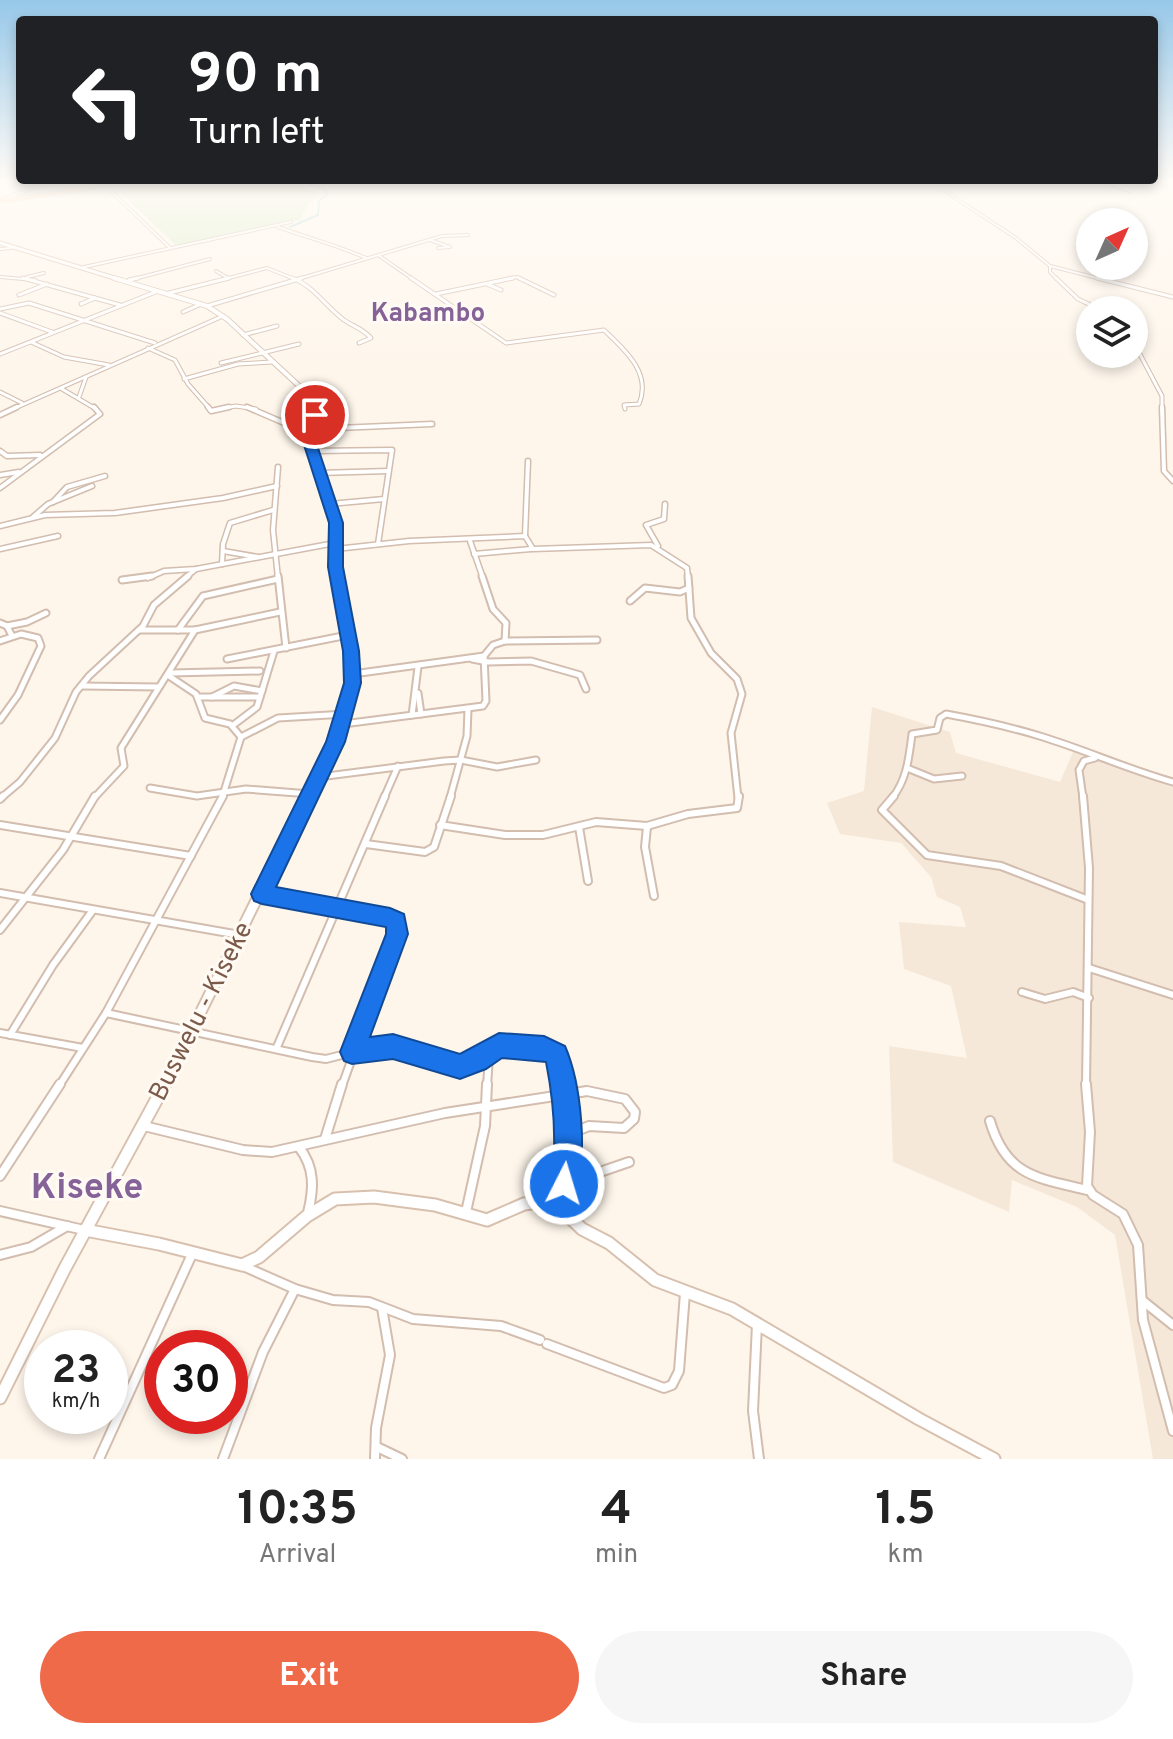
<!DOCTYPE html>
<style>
:root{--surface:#fff;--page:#f6f6f6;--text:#222;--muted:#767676;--accent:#ef6a49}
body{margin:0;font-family:Overpass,sans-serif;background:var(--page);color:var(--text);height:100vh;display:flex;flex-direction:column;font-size:30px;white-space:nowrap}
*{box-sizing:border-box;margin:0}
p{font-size:26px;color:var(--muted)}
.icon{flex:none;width:44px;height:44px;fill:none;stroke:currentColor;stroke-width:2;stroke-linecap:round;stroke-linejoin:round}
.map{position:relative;height:1459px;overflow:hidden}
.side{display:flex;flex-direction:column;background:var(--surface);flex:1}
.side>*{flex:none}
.hud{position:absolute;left:16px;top:16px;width:1142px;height:168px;border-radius:8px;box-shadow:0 4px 12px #0003;background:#202124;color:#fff;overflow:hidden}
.needle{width:52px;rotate:45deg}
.controls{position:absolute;left:1076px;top:208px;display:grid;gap:16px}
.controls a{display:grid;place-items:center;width:72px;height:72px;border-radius:50%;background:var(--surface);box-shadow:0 4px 12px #0003;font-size:40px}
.speed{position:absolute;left:24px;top:1330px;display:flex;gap:16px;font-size:40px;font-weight:700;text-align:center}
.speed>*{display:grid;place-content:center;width:104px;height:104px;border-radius:50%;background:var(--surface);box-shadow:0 4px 12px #0003;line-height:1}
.speed small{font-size:20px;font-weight:400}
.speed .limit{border:12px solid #d22;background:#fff;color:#111}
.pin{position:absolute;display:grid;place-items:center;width:68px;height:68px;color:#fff;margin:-34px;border:4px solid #fff;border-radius:50%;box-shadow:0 2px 8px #0007}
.me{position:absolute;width:88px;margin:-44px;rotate:5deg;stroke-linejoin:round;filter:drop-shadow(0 0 6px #0008)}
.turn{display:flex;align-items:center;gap:28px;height:168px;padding:0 40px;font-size:36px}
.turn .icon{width:104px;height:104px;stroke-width:2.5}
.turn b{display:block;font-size:56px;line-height:68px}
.eta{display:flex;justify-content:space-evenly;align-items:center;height:136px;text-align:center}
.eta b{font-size:48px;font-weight:700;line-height:56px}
.cta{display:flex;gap:16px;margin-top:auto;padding:16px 40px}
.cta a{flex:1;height:92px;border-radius:48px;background:var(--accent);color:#fff;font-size:32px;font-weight:700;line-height:92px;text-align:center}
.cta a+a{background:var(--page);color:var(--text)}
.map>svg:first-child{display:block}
.residential{fill:#f6e8d9}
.green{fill:#d8eec7}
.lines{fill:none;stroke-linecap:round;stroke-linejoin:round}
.stream{stroke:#a2d5dd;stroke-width:2}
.street-far5-casing{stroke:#d2bdaf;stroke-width:4}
.street-far4-casing{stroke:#d2bdaf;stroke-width:5}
.street-far3-casing{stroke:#d2bdaf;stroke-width:7}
.street-far2-casing{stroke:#d2bdaf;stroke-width:9}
.street-far1-casing{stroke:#d2bdaf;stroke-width:10}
.street-casing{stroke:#d2bdaf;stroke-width:12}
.secondary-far5-casing{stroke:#d8c0ae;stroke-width:5}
.secondary-far4-casing{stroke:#d8c0ae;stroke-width:6}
.secondary-far3-casing{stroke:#d8c0ae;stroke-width:8}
.secondary-far2-casing{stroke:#d8c0ae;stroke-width:11}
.secondary-far1-casing{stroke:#d8c0ae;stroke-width:13}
.secondary-casing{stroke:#d8c0ae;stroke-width:15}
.primary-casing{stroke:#ddd4d0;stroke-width:5}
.street-far5{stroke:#fff;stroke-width:2}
.street-far4{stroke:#fff;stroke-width:3}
.street-far3{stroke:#fff;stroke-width:4}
.street-far2{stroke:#fff;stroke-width:5}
.street-far1{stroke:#fff;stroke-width:6}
.street{stroke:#fff;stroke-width:8}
.secondary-far5{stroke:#fff;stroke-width:3}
.secondary-far4{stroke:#fff;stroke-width:4}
.secondary-far3{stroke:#fff;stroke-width:5}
.secondary-far2{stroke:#fff;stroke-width:7}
.secondary-far1{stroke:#fff;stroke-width:9}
.secondary{stroke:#fff;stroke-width:11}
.primary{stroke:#ffdaa1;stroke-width:3}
.route{fill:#1a73e8;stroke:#114b97;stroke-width:2}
.labels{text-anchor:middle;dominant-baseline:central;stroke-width:6;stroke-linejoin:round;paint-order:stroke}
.far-quarter-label{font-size:26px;font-weight:bold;fill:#856398;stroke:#fffaf3}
.street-label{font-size:26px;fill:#7c5b4b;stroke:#fffaf3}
.near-quarter-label{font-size:36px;font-weight:bold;fill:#856398;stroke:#fffaf3}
</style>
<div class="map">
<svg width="1173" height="1459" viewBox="0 0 1173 1459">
<rect width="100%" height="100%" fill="#fef6eb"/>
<polygon class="residential" points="872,707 950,732 956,753 1060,782 1076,745 1173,778 1173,1459 1153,1459 1115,1235 1077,1207 1012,1180 1009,1212 893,1162 889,1046 967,1058 951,986 904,969 899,922 966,927 960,907 937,897 931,877 901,843 840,834 827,803 864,791"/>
<polygon class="green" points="166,180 286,180 321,194 308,204 300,220 177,246 114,187"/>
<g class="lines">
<g class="stream">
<polyline points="1095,180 1130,193"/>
<polyline points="1147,180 1168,187"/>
<polyline points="290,227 318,215 319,201 327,194 325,189 297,180"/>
</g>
<defs>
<g id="street-far5">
<polyline points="928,180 1016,238 1050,266 1105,280"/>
<polyline points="106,186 170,248"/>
<polyline points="4,199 42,185 31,183"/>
<path d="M278 227C308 238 337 245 366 258"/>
<polyline points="430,240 450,247 438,248"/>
<polyline points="0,249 11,248"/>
<polyline points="378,255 414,280"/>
<polyline points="1050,266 1050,272 1058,280"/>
<polyline points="84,267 291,222"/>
<polyline points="216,271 226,277"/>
<polyline points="0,277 35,280"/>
<polyline points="27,277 44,273"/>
<polyline points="130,280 210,259"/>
<polyline points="221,280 267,268 297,280"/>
<polyline points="295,280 442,236 468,235"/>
<polyline points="504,280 517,277 523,280"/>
</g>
<g id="street-far4">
<polyline points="23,278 120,305"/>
<path d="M292 278C314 286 325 306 344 320 354 327 362 328 371 338L359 343"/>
<path d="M411 278 506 343 604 330C625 350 652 373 639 404L624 405 625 409"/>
<polyline points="519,278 554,295"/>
<polyline points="1056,278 1078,299 1101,310"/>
<polyline points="1097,278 1173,297"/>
<polyline points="129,280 138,278"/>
<polyline points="487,284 501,290"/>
<polyline points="169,293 229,278"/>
<polyline points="436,294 513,278"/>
<polyline points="19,295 47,284"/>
<polyline points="81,304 95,298"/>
<polyline points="207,306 302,278"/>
<polyline points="0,309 29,303 155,343"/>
<polyline points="183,312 201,304"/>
<polyline points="0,313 52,332"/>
<polyline points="243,335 277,326"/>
<polyline points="31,342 64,357 109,365"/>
<polyline points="1134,343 1162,396 1162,409"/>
<polyline points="148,348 175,360 188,384 210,409"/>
<polyline points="0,354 158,291"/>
<polyline points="221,363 299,344"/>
<polyline points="184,379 238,364 272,362"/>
<polyline points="62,389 96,409"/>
<polyline points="0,392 22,403"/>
<polyline points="79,397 86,377"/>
<polyline points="13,409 223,316"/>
<polyline points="219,409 236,406 256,409"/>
</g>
<g id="street-far3">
<polyline points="208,407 211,411 229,407"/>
<polyline points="247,407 310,434 338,428 432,424"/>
<polyline points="1162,407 1164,471 1173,481"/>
<polyline points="0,415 17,407"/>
<polyline points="0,451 7,456 40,455"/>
<polyline points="312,451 392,450 378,544"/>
<polyline points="278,467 273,530 278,578"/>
<polyline points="319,473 388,471"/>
<polyline points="0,475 19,472"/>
<polyline points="0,488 100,414 94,407"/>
<polyline points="53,502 67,487 105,476"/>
<polyline points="330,504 384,499"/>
<polyline points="33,517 48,504 92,486"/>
<polyline points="0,526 45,515 115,513 223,498 277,486"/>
<polyline points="525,536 528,461"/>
<polyline points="470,541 483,578"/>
<polyline points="658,546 646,525 664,519 665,504"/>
<polyline points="0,549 58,536"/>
<polyline points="336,549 409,541 525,536 533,549 651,545 687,568 688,578"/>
<polyline points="223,551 258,557"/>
<polyline points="474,554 531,549"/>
<polyline points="222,564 223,544 230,523 273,510"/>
<polyline points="148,578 164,571 196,569 335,543"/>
<polyline points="185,578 196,569"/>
</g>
<g id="street-far2">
<polyline points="278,576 286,648"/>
<polyline points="482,576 493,609 506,623 505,641"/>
<polyline points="688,576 691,618 711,653 737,679 742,694 731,733 738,798"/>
<polyline points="122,580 152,576"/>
<polyline points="630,601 645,588 680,592 689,588"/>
<polyline points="0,623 7,626 12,636"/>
<polyline points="7,626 27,622 46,613"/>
<polyline points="139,630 195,630 280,612"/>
<polyline points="178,630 203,596 278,579"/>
<polyline points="0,641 21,634 38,638 41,646 18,695 0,720"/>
<polyline points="227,659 348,635"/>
<polyline points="472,659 488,662 531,661 580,675 586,689"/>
<polyline points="171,673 260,671"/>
<polyline points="353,674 484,656"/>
<polyline points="169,676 196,694 205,718 230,724 241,737 222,798"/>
<polyline points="81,686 159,687"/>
<polyline points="418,693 421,714"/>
<polyline points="198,697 260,697"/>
<polyline points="212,697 234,686 262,691"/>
<polyline points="412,715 418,667"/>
<polyline points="343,724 483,706 486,701 484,656 493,645 505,641 597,640"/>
<polyline points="232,726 257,707 274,651"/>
<polyline points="241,737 278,718 346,714"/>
<polyline points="907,768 934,779 962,776"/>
<polyline points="319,777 444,761 461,760 497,767 536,760"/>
<polyline points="150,788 197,796 246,789 310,794"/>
<polyline points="1,798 20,782 55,738 76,692 89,676 143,626 154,605 188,576"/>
<polyline points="94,798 124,766 121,748 195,630"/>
<polyline points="384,798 398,766"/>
<polyline points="450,798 467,736 468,709"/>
<path d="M892 798C907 780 909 757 912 734L937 730 940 718 946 714C979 720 1011 727 1043 737 1088 751 1127 769 1173 782"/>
<polyline points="1083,798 1079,770 1084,761 1095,758"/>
</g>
<g id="street-far1">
<polyline points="894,796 882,810 927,855 1001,866 1086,899"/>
<polyline points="1083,796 1089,868 1086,1086"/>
<polyline points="0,799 3,796"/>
<polyline points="0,825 191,856"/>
<polyline points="440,825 505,835 543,835 596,822 647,826 688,814 737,808 739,796"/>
<polyline points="579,827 588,881"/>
<polyline points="647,827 645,847 654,896"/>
<polyline points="366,844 425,852 434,847 451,796"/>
<polyline points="0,893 240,935"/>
<polyline points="262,894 390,918 399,927 342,1086"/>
<polyline points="0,930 63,850 95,796"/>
<polyline points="1089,968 1173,995"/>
<polyline points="1022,992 1045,999 1073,992 1089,998"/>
<polyline points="106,1013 312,1057 326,1059 377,1046 393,1047 460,1067 491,1051"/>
<polyline points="0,1033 83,1048"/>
<polyline points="10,1035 53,965 93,910"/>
<polyline points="277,1047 385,796"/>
<polyline points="59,1086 106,1013 223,796"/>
<polyline points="487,1086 489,1057 494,1047 499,1045 550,1050 559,1062 565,1086"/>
</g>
<g id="street">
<polyline points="1086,1084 1090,1132 1087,1186 1093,1195 1123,1214 1138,1245 1143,1320 1173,1431"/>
<path d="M990 1121C1006 1176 1037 1178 1087 1190"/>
<polyline points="144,1126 243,1150 272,1152 445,1113 587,1091 625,1099 635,1112 634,1119 624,1128 589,1126 567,1135"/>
<polyline points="325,1139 342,1084"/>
<path d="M299 1147C315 1168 314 1188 308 1213"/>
<polyline points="0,1176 60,1084"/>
<polyline points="565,1184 629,1162"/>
<polyline points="557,1204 567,1147 565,1084"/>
<polyline points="0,1211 84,1230"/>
<polyline points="466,1212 485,1126 487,1084"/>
<polyline points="0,1255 31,1247 67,1226"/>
<polyline points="243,1266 295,1289 333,1300 369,1302 413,1319 501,1326 540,1340"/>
<polyline points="1143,1301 1173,1325"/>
<polyline points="757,1324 753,1411 759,1459"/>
<polyline points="547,1344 664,1388 672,1385 679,1371 685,1293"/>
<polyline points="377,1447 402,1459"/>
<polyline points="99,1459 193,1252"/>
<polyline points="223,1459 263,1352 295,1289"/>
<polyline points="375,1459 376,1428 390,1355 382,1308"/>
</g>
<polyline id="secondary-far5" points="0,243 121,280"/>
<polyline id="secondary-far4" points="114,278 207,306 227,319 310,396 316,409"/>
<polyline id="secondary-far3" points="315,407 311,445 336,523 338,578"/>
<path id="secondary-far2" d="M307 798C325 762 349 723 353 682 356 648 343 609 338 576"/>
<polyline id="secondary-far1" points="164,1086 308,796"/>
<g id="secondary">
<polyline points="85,1230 159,1244 242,1265 259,1257 307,1216 335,1199 374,1197 435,1205 487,1220 524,1204 546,1201 557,1205 582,1229 609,1243 655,1280 732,1309 919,1419 994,1459"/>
<polyline points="0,1398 65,1268 165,1084"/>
</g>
<polyline id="primary" points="0,201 148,180"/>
</defs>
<use href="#street-far5" class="street-far5-casing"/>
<use href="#street-far4" class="street-far4-casing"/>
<use href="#street-far3" class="street-far3-casing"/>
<use href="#street-far2" class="street-far2-casing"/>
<use href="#street-far1" class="street-far1-casing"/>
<use href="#street" class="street-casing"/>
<use href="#secondary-far5" class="secondary-far5-casing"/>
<use href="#secondary-far4" class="secondary-far4-casing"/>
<use href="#secondary-far3" class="secondary-far3-casing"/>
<use href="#secondary-far2" class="secondary-far2-casing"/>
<use href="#secondary-far1" class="secondary-far1-casing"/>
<use href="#secondary" class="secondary-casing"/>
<use href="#primary" class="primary-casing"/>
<use href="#street-far5" class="street-far5"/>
<use href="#street-far4" class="street-far4"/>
<use href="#street-far3" class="street-far3"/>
<use href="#street-far2" class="street-far2"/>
<use href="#street-far1" class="street-far1"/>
<use href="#street" class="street"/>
<use href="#secondary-far5" class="secondary-far5"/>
<use href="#secondary-far4" class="secondary-far4"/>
<use href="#secondary-far3" class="secondary-far3"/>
<use href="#secondary-far2" class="secondary-far2"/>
<use href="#secondary-far1" class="secondary-far1"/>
<use href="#secondary" class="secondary"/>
<use href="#primary" class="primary"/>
</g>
<linearGradient id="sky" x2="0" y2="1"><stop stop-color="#97c8e9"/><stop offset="0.47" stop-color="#fffbf6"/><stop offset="1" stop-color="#fffbf6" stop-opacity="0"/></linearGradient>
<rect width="1173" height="384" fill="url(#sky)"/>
<path class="route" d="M315 411 321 415 317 445 343 523V567L359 651 361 683 345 742 276 887 390 908 404 914 408 934 370 1037 393 1034 460 1054 499 1033 544 1036 565 1046C581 1083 589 1157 574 1194L564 1198 554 1194C548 1180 553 1166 554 1151 555 1121 552 1092 546 1062L502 1058 486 1069 460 1079 393 1059 352 1064 344 1061 340 1052 386 934V927L262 904 254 901 251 894 326 742 344 683 343 651 328 567 329 523 304 445 310 415Z"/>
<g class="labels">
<g class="far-quarter-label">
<text x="428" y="314">Kabambo</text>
</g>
<g class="street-label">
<text transform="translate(202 1012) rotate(-63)">Buswelu - Kiseke</text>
</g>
<g class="near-quarter-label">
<text x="87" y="1189">Kiseke</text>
</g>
</g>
</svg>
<div class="controls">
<a><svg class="needle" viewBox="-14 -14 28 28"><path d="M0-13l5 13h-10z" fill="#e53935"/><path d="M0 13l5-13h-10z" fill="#767676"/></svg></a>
<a><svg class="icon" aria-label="layers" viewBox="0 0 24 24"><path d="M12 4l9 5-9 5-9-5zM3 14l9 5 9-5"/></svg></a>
</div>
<div class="speed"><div>23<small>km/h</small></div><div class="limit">30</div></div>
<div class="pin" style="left:315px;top:415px;background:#d93025"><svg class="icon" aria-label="arrive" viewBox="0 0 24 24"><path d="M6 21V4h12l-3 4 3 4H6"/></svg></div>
<svg class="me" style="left:564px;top:1184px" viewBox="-20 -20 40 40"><circle r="17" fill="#1a73e8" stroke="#fff" stroke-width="3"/><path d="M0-11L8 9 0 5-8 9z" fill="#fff"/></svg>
<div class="hud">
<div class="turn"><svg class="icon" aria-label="left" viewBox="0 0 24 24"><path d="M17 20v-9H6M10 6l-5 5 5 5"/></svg><div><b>90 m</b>Turn left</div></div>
</div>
</div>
<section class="side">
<div class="eta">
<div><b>10:35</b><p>Arrival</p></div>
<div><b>4</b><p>min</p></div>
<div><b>1.5</b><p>km</p></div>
</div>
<div class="cta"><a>Exit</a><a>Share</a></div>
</section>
